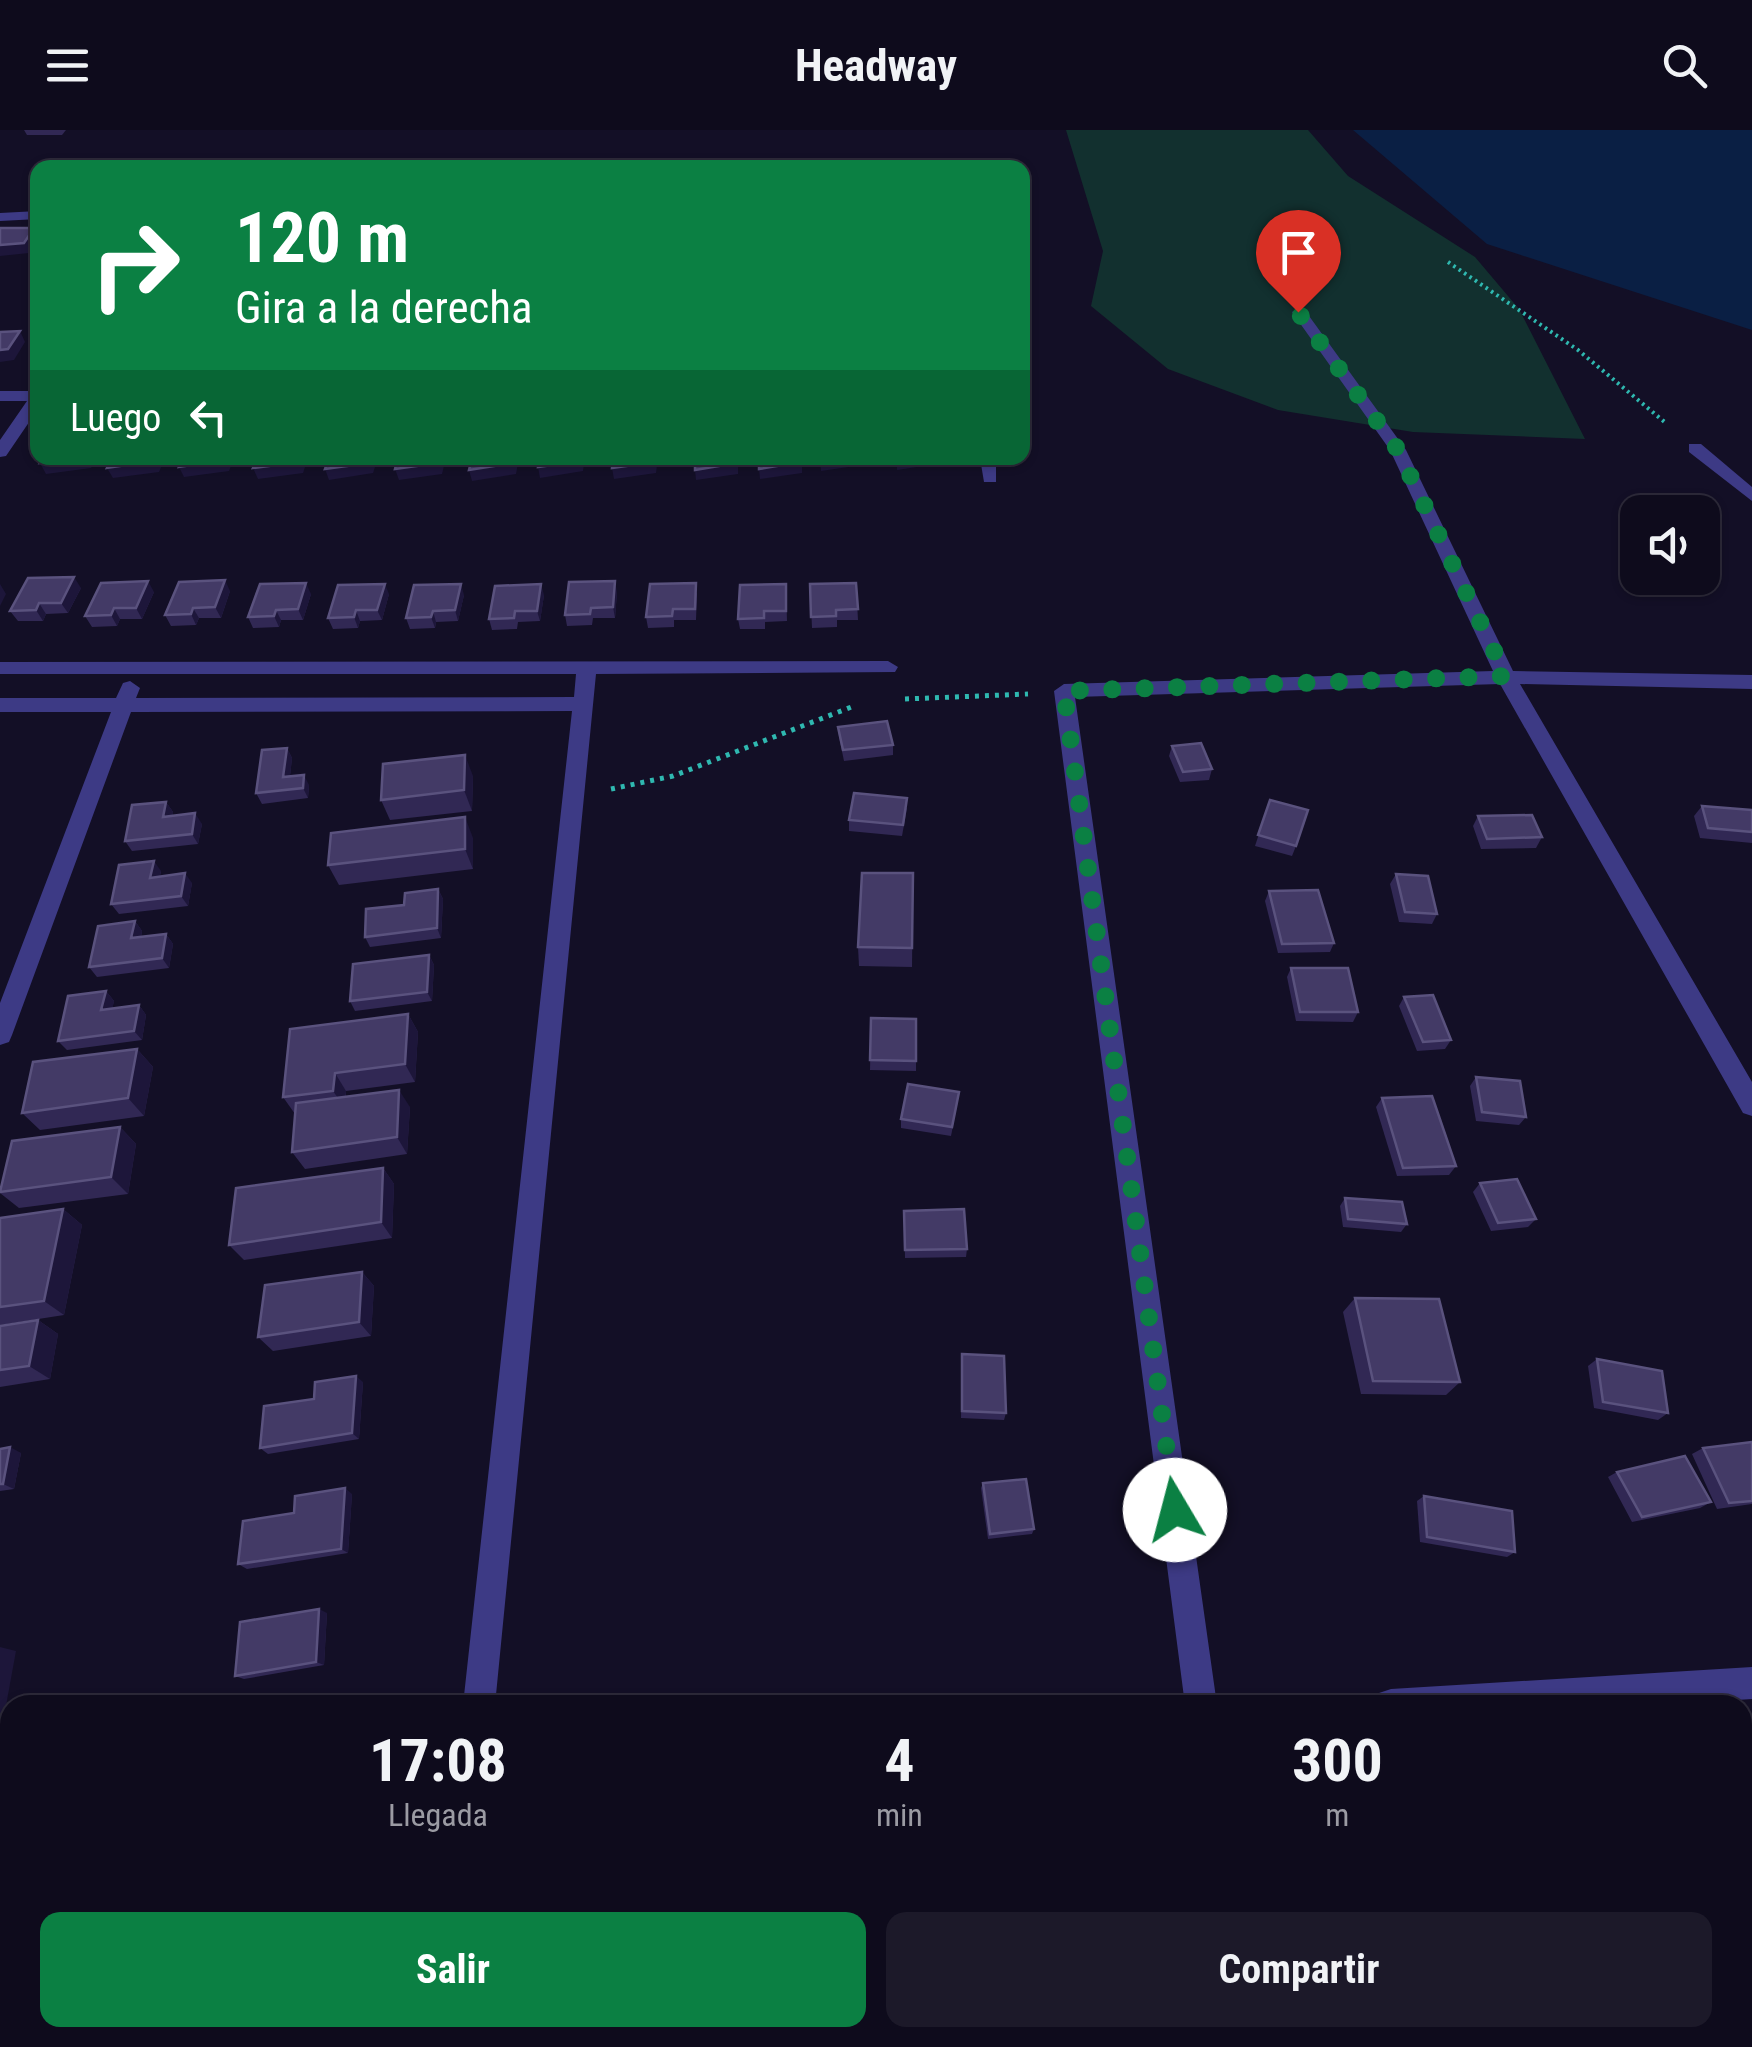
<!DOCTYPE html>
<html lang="es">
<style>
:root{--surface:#0e0b1c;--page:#1c1929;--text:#f1f3f6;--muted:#9b9ba3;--line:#2e2b3b;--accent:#0b8043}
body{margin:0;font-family:"Roboto Condensed",sans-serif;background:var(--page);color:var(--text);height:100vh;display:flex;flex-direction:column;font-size:38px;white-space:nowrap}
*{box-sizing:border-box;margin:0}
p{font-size:32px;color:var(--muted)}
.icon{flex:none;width:55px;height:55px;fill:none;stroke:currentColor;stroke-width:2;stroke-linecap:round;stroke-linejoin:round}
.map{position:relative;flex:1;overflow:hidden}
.sheet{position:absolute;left:0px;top:1565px;width:1752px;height:352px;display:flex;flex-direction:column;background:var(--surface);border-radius:30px 30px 0 0;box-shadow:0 2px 8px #0004,0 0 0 2px var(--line)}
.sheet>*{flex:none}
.guide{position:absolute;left:30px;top:30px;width:1000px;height:305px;border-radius:20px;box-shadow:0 2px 8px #0004,0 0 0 2px var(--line);background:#0b8043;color:#fff;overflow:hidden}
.buttons{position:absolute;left:1620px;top:365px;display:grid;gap:20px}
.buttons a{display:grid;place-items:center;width:100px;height:100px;border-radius:20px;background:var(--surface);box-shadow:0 2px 8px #0004,0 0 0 2px var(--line);font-size:50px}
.pin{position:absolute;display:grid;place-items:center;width:85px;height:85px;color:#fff;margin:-102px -42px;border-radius:50% 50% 50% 0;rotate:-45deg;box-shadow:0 0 10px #0007}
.pin .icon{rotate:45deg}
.me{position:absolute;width:110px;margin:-55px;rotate:352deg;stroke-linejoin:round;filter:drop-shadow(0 0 8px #0008)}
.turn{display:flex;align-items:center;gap:35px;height:210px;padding:0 40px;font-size:45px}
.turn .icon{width:130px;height:130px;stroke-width:2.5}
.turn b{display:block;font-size:70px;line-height:85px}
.then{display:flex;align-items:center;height:95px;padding:0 40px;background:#0003;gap:20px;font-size:38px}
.eta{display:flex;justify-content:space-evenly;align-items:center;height:170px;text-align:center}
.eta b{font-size:60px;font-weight:700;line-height:70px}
.action{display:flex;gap:20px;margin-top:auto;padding:20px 40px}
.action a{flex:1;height:115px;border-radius:20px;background:var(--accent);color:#fff;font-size:40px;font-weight:700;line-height:115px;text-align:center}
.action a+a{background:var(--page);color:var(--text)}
header{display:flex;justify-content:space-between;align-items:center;height:130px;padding:0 40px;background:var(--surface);font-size:45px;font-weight:700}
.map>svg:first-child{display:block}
.green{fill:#12302f}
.water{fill:#0a1f44}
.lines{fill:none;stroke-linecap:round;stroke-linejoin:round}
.path-far1{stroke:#2fb8b0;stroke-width:4;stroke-dasharray:2.5 4;stroke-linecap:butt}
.path{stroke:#2fb8b0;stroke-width:5;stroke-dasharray:4 6;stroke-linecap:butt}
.street{fill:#3d3a85;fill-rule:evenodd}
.wall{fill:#312854}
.shaded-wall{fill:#1d163a}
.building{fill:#433a66;stroke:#5a527e;stroke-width:2.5}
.route{stroke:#0b8043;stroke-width:18;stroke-dasharray:0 32.4}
</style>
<header><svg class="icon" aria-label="menu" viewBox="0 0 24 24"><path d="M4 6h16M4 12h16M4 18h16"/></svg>Headway<svg class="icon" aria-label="search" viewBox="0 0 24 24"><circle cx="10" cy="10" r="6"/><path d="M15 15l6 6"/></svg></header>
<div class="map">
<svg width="1752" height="1917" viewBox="0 0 1752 1917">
<rect width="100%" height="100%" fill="#130f26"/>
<polygon class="green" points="1066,0 1308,0 1348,46 1475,127 1519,179 1585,309 1413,302 1278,280 1168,239 1091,176 1103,121"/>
<polygon class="water" points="1353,0 1752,0 1752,200 1487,114"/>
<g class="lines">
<polyline class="path-far1" points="1448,132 1578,220 1667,294"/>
<g class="path">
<polyline points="905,569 1028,564"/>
<polyline points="611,659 673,646 854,576"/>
</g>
<g class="street">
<polygon points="38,81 38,89 0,91 0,83"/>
<polygon points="1299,178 1304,179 1406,320 1513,541 1752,545 1752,559 1520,554 1752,952 1752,986 1743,983 1500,554 1075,567 1217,1575 1185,1575 1054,561 1064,554 1493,541 1390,320 1292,182"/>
<polygon points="0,261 38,261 38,279 6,326 0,327 0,310 27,271 0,271"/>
<polygon points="1689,314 1701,314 1752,357 1752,371 1689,322"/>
<polygon points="980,328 996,328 996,352 984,352"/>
<polygon points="888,531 898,537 895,542 596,544 495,1575 463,1575 572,581 131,582 12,905 9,912 0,915 0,873 111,582 0,582 0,568 116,568 123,553 130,551 140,558 136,568 574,567 576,544 0,544 0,532"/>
<polygon points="1752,1537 1752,1569 1660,1575 1375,1575 1379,1563 1391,1559"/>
<polygon points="10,1664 10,1698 0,1700 0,1666"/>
<polygon points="440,1908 477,1908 478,1917 440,1917"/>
</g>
</g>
<g class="wall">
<polygon points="24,0 66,0 62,5 27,5"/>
<polygon points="856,453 858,490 837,490 837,497 812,498 810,454"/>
<polygon points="786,454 787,491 765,492 765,499 740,499 738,489"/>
<polygon points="81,458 68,483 46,484 43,491 18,491 10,481"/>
<polygon points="230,461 221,488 199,488 196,495 171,496 165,485"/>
<polygon points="154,462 142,489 120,489 117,496 92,497 85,486"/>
<polygon points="617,462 615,488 593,488 592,495 567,496 565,485"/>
<polygon points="697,463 696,490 674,490 674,497 648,498 646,487"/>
<polygon points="311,464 303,490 281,490 279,497 253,498 248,487"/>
<polygon points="389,464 382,490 360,491 358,498 333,499 328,488"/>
<polygon points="464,465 458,491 436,492 435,498 410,499 406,488"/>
<polygon points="544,465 540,491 518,492 517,499 492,500 489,489"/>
<polygon points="838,597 893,615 893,625 844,631 839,607"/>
<polygon points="1172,616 1212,639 1209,650 1180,652 1169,626"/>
<polygon points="287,618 292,628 290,646 309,655 308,668 262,674 256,663"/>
<polygon points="473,646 472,681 390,690 381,670"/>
<polygon points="1270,670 1296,716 1292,726 1255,716"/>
<polygon points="166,672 173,682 172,686 202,694 198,714 132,721 125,711"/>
<polygon points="1702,676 1752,680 1752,713 1700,708 1694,686"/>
<polygon points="907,678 902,706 849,701 849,690"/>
<polygon points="1478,686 1542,707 1536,718 1481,719 1473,696"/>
<polygon points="473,708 473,739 339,755 328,735"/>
<polygon points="161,741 160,746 192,753 188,776 119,784 111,774"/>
<polygon points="913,743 912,837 859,836 858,817"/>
<polygon points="1396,744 1437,784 1432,794 1399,792 1390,754"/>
<polygon points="438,759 443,769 441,808 370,817 365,807 404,775"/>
<polygon points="1269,761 1334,813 1330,822 1278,823 1265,771"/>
<polygon points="135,791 142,801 141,807 166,804 173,814 169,838 97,847 89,837"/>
<polygon points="429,825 434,835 432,871 355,881 350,871"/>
<polygon points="1291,838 1358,882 1353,892 1296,891 1287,847"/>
<polygon points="106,861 114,871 112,879 139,875 146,885 142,910 67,920 58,911"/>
<polygon points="1404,867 1451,910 1445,919 1417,921 1399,876"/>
<polygon points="408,884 418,902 415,952 346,961 346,967 410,977 407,1024 305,1039 292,1022 295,984 283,967"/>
<polygon points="871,888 916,889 916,941 870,940"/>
<polygon points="137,919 153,937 144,986 40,1000 22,983"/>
<polygon points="1476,947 1526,987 1519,995 1476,991 1470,956"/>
<polygon points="1382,968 1456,1036 1449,1045 1397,1046 1376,977"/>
<polygon points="958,971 951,1006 901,998 901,989"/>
<polygon points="120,997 136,1014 128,1064 19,1078 0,1063 0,1059"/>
<polygon points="383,1038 394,1054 392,1108 244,1130 229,1115"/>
<polygon points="1480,1053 1536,1089 1528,1097 1491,1101 1473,1062"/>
<polygon points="1345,1068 1407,1094 1401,1102 1343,1097 1340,1076"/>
<polygon points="63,1079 82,1095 64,1185 0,1195 0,1088"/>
<polygon points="904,1081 967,1119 966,1127 905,1128"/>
<polygon points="362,1142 374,1156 371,1206 273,1221 258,1207"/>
<polygon points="1355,1168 1460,1252 1446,1265 1361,1264 1343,1182"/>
<polygon points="38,1190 58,1204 50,1249 0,1257 0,1196"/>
<polygon points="962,1224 1006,1283 1004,1290 961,1288"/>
<polygon points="1597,1229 1668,1283 1658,1290 1594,1278 1588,1236"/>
<polygon points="363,1252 359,1309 268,1324 260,1318 314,1269"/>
<polygon points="1752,1312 1752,1374 1717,1379 1692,1324 1703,1318"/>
<polygon points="0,1319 21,1323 14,1359 0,1361"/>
<polygon points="1617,1342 1711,1372 1700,1378 1632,1392 1608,1347"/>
<polygon points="983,1353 1034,1399 1032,1404 988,1409 981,1358"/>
<polygon points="352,1364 348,1423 247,1439 238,1434 294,1383"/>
<polygon points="1424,1366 1515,1422 1507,1427 1420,1412 1417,1371"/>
<polygon points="327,1483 324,1535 244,1549 235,1546"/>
</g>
<g class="shaded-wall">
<polygon points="34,98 38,105 38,110 29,123 0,126 0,115"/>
<polygon points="20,201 25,212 14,230 0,232 0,220"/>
<polygon points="81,328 97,328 91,338 46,344 40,333"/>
<polygon points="155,328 165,328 159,342 113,348 107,338"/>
<polygon points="225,328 234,328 229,341 184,347 179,337"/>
<polygon points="300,328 308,328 303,343 258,349 253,338"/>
<polygon points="371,328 378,328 373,343 329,350 325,339"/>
<polygon points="440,328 446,328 442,344 399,350 395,339"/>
<polygon points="514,328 519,328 516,344 472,351 469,340"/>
<polygon points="581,328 585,328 583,341 540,348 538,337"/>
<polygon points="658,328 656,343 614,349 612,338"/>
<polygon points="738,328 738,344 696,350 695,340"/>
<polygon points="802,328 802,343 760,349 759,339"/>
<polygon points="838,328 862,328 862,335 821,341 820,330"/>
<polygon points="908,328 938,328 937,334 897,340 897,329"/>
<polygon points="74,447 81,458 68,483 61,473"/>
<polygon points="225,450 230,461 221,488 215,477"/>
<polygon points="148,451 154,462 142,489 136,478"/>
<polygon points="615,451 617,462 615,488 613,477"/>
<polygon points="306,453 311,464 303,490 298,479"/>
<polygon points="0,454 6,464 0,476"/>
<polygon points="385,454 389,464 382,490 377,480"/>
<polygon points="461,454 464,465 458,491 455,480"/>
<polygon points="541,454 544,465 540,491 537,481"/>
<polygon points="39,473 46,484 43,491 36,480"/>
<polygon points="114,478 120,489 117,496 111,485"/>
<polygon points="193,478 199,488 196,495 191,484"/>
<polygon points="276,480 281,490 279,497 274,486"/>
<polygon points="356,480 360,491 358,498 354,487"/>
<polygon points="433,481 436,492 435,498 431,487"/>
<polygon points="287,618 292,628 289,657 283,647"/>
<polygon points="465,625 473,646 472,681 464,660"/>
<polygon points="304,645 309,655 308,668 303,658"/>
<polygon points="166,672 173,682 170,697 163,687"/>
<polygon points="195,683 202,694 198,714 192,704"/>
<polygon points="465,687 473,708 473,739 465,719"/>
<polygon points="154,731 161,741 157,758 150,748"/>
<polygon points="185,743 192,753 188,776 181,766"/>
<polygon points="438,759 443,769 441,808 437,798"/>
<polygon points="135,791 142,801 139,818 131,808"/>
<polygon points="166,804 173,814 169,838 162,828"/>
<polygon points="429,825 434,835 432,871 427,862"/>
<polygon points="106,861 114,871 110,890 101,880"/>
<polygon points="139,875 146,885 142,910 134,901"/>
<polygon points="408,884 418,902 415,952 405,934"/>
<polygon points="137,919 153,937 144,986 128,968"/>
<polygon points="335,943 346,961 345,978 333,961"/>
<polygon points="399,960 410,977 407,1024 397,1007"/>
<polygon points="120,997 136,1014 128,1064 111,1047"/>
<polygon points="383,1038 394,1054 392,1108 381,1092"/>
<polygon points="63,1079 82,1095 64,1185 44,1171"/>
<polygon points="362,1142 374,1156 371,1206 359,1192"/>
<polygon points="38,1190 58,1204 50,1249 29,1236"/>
<polygon points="356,1246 363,1252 359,1309 352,1303"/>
<polygon points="10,1317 21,1323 14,1359 3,1354"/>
<polygon points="345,1358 352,1364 348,1423 341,1419"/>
<polygon points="319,1479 327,1483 324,1535 316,1532"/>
<polygon points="0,1517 16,1521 1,1603 0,1603"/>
</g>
<g class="building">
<polygon points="0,98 34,98 24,113 0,115"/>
<polygon points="20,201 8,219 0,220 0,202"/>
<polygon points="43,328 81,328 40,333"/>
<polygon points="112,328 155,328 153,331 107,338"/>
<polygon points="183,328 225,328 224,330 179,337"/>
<polygon points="258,328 300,328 298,332 253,338"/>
<polygon points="329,328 371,328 370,333 325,339"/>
<polygon points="398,328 440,328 439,333 395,339"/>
<polygon points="472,328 514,328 513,333 469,340"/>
<polygon points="539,328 581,328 581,331 538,337"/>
<polygon points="613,328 655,328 655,332 612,338"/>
<polygon points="695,328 737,328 737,333 695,340"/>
<polygon points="759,328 801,328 801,332 759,339"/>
<polygon points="74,447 61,473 39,473 36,480 10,481 28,448"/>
<polygon points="225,450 215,477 193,478 191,484 165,485 179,452"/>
<polygon points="148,451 136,478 114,478 111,485 85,486 101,453"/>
<polygon points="615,451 613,477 591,478 590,484 565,485 569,452"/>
<polygon points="306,453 298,479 276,480 274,486 248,487 260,454"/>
<polygon points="696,453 695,479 673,479 672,486 646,487 650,454"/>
<polygon points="856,453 858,479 836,480 836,486 811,487 810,454"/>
<polygon points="385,454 377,480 356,480 354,487 328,488 338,455"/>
<polygon points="461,454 455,480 433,481 431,487 406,488 414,455"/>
<polygon points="541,454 537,481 515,481 514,488 489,489 495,456"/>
<polygon points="786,454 786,481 764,481 764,488 738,489 740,455"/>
<polygon points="887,591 893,615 843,620 838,597"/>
<polygon points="1201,613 1212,639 1183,642 1172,616"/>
<polygon points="287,618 283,647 304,645 303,658 256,663 262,620"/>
<polygon points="465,625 464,660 381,670 383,634"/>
<polygon points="854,663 907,668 903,695 849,690"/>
<polygon points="1270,670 1308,680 1296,716 1258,705"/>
<polygon points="166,672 163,687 195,683 192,704 125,711 132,675"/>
<polygon points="1702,676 1752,680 1752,702 1708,698"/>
<polygon points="1532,685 1542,707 1487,709 1478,686"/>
<polygon points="465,687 465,719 328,735 331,703"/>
<polygon points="154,731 150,748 185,743 181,766 111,774 119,735"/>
<polygon points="862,743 913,743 912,818 858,817"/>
<polygon points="1396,744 1428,746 1437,784 1405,782"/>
<polygon points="438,759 437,798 365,807 366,779 404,775 405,763"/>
<polygon points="1318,760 1334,813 1282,814 1269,761"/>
<polygon points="135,791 131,808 166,804 162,828 89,837 98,796"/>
<polygon points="429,825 427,862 350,871 353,834"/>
<polygon points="1291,838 1348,838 1358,882 1300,882"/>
<polygon points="106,861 101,880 139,875 134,901 58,911 68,866"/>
<polygon points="1433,865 1451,910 1423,912 1404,867"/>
<polygon points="408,884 405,934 335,943 333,961 283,967 290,899"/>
<polygon points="871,888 916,889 916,931 870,930"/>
<polygon points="137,919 128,968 22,983 33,932"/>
<polygon points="1476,947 1520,951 1526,987 1482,982"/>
<polygon points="908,954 959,962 952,997 901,989"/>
<polygon points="399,960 397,1007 292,1022 296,973"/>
<polygon points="1432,966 1456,1036 1403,1038 1382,968"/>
<polygon points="120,997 111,1047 0,1062 12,1011"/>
<polygon points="383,1038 381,1092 229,1115 236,1058"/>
<polygon points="1517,1049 1536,1089 1498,1093 1480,1053"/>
<polygon points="1345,1068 1402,1072 1407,1094 1348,1089"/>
<polygon points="63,1079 44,1171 0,1177 0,1088"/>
<polygon points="964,1079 967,1119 905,1120 904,1081"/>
<polygon points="362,1142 359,1192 258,1207 265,1155"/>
<polygon points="1355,1168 1439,1169 1460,1252 1373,1251"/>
<polygon points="38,1190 29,1236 0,1240 0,1196"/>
<polygon points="962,1224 1004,1226 1006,1283 962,1281"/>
<polygon points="1597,1229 1662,1241 1668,1283 1603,1272"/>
<polygon points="356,1246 352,1303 260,1318 264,1276 314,1269 315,1252"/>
<polygon points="1752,1312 1752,1371 1729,1373 1703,1318"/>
<polygon points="10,1317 3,1354 0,1354 0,1319"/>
<polygon points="1685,1326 1711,1372 1642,1387 1617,1342"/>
<polygon points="1026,1349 1034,1399 990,1404 983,1353"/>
<polygon points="345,1358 341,1419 238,1434 243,1391 294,1383 295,1366"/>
<polygon points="1424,1366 1512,1381 1515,1422 1427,1407"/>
<polygon points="319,1479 316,1532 235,1546 240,1492"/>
</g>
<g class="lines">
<polyline class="route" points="1175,1380 1064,561 1506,546 1398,320 1298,182"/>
</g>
</svg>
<div class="buttons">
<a><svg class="icon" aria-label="sound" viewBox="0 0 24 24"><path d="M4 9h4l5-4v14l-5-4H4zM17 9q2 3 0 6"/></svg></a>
</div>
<div class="pin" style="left:1298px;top:182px;background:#d93025"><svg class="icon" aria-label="arrive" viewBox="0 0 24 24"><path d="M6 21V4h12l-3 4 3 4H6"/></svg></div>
<svg class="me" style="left:1175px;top:1380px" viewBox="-20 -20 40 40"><circle r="19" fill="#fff"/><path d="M0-13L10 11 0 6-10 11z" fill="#0b8043"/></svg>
<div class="guide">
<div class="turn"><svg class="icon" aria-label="right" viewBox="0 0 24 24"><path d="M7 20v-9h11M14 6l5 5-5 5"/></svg><div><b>120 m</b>Gira a la derecha</div></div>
<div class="then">Luego<svg class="icon" aria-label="left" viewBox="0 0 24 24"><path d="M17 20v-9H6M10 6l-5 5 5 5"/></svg></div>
</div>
<section class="sheet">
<div class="eta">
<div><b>17:08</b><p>Llegada</p></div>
<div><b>4</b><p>min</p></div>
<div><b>300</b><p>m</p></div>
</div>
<div class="action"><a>Salir</a><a>Compartir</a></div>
</section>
</div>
